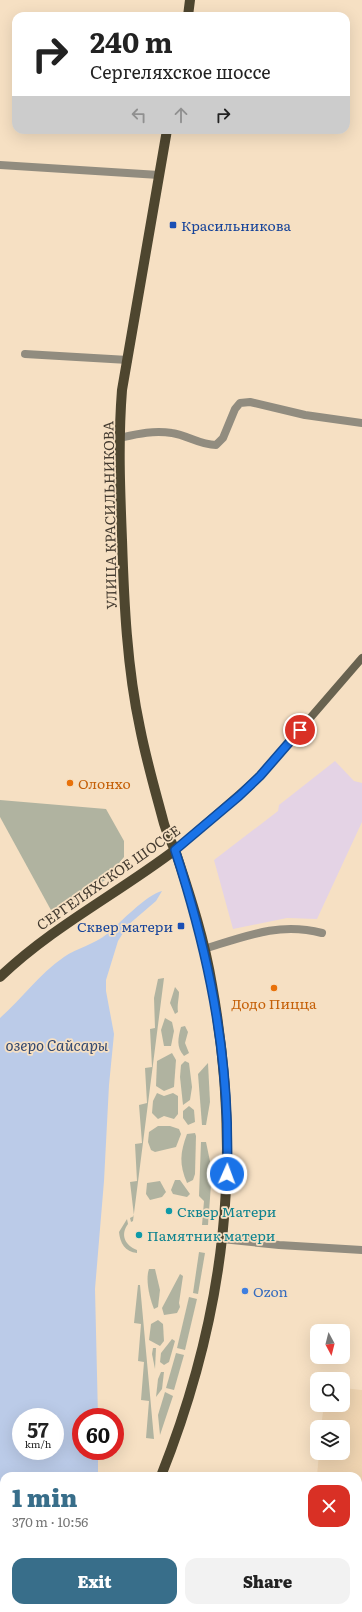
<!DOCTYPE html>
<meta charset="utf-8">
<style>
:root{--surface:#fff;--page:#f2f2f2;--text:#222;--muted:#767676;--accent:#386e8a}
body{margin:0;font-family:Literata,serif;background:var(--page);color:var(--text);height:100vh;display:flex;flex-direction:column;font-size:15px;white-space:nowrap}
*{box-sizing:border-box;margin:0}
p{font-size:13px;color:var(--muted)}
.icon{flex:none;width:22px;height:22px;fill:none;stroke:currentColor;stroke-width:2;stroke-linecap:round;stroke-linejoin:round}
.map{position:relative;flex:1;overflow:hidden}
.panel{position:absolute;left:0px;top:1472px;width:362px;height:140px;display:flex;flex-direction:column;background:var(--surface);border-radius:12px 12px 0 0;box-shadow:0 4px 16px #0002}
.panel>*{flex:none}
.guide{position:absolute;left:12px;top:12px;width:338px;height:122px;border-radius:12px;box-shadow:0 4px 16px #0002;background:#fff;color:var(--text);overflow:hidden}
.needle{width:26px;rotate:173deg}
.tools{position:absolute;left:310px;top:1324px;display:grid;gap:8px}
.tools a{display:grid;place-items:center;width:40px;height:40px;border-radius:8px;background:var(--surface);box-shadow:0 4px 16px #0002;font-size:20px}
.speed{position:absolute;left:12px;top:1408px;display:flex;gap:8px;font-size:20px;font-weight:700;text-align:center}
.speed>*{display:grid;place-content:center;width:52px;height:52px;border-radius:50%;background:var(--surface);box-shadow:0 4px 16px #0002;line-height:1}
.speed small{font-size:10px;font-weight:400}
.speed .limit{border:6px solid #d22;background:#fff;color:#111}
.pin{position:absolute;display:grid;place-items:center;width:34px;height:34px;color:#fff;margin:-17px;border:2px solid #fff;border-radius:50%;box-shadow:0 1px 4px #0007}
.me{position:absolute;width:44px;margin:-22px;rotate:2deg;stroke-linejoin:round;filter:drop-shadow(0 0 3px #0008)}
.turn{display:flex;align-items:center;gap:14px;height:84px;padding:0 12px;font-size:18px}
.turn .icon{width:52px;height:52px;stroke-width:2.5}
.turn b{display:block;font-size:28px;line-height:34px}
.lanes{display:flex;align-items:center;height:38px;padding:0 12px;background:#0003;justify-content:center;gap:20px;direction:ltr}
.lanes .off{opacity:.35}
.round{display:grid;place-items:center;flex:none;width:42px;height:42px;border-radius:12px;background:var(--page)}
.headline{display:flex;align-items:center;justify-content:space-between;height:68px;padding:0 12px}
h1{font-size:24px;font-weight:800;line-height:30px;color:var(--accent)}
.button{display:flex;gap:8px;margin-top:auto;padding:8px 12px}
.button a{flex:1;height:46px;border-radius:12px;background:var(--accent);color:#fff;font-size:16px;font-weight:800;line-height:46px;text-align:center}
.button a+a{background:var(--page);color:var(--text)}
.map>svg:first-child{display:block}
.built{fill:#efd4b1}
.medical{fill:#e4d3e5}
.green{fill:#b0b3a0}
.water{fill:#bbcbe8;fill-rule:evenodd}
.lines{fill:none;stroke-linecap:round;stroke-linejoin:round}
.street{stroke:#918c7f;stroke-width:8}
.secondary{stroke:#696350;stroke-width:8}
.primary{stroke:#4e462f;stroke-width:10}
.route-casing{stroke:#114b97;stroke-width:10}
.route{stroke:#1a73e8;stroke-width:7}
.transit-dot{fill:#1a4fb4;stroke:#f6e0c3;stroke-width:1.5}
.food-dot{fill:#e8710a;stroke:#f6e0c3;stroke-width:1.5}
.culture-dot{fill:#0f9aa8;stroke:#f6e0c3;stroke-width:1.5}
.shop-dot{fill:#3f7fe0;stroke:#f6e0c3;stroke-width:1.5}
.labels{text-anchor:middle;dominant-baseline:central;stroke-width:3.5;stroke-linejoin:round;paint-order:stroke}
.transit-label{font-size:14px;fill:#164399;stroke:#f6e0c3;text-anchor:start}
.street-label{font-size:14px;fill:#443b30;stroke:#f6e0c3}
.food-label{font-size:14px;fill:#c56008;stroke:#f6e0c3;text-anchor:start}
.culture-label{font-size:14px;fill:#0d838f;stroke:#f6e0c3;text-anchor:start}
.shop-label{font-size:14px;fill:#366cbe;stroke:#f6e0c3;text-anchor:start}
.water-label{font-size:15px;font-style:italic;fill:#324870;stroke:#f6e0c3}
</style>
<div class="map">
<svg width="362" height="1612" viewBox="0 0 362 1612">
<rect width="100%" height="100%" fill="#f6e0c3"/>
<polygon class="built" points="343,1388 362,1390 362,1554 358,1553 358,1476 317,1476 319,1453 343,1453 343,1427 321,1427 324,1405 343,1405"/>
<polygon class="medical" points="335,761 354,781 362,783 362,822 317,919 287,918 233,929 214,860 278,811 279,805"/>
<g class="green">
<polygon points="0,800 106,809 124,841 124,857 105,880 58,911 52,912 0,817"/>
<polygon points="164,978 133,1221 131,1222 130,1218 134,1216 130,1182 137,1181 135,1144 142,1143 139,1105 147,1103 145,1068 152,1067 150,1029 155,1028 154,998 158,979"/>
<path d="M175 987 179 992C179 999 177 1004 178 1012L175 1014 170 1003Z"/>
<polygon points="165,1018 172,1022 174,1031 171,1046 164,1046 161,1030"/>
<path d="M185 1026 188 1032 185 1043 189 1053 184 1056C176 1047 178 1038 181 1027Z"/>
<polygon points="172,1053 176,1060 174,1087 164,1091 156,1086 157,1061"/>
<polygon points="185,1061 189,1063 192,1087 190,1100 183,1105 180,1077 181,1065"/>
<polygon points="208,1063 210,1102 206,1125 202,1125 198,1074"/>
<polygon points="157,1093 164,1096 173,1093 178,1096 178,1114 174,1119 164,1116 158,1119 152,1113 153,1101"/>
<polygon points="189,1106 194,1110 195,1122 188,1125 183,1118 183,1111"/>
<polygon points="158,1126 170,1126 179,1129 181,1134 176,1147 155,1152 151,1150 148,1142 149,1132"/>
<path d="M195 1133 196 1136 195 1174 193 1180 187 1183C179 1164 180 1153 187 1134Z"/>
<polygon points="201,1142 206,1142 212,1171 208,1225 202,1225 204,1201 199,1196"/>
<polygon points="175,1180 180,1180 190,1194 187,1197 173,1194 171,1190"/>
<polygon points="160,1181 166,1192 162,1197 150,1200 146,1194 147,1183"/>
<path d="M127 1219 128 1224C120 1235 125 1245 137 1250V1253C125 1252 120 1243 119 1232Z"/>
<polygon points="199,1252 205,1253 198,1294 193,1293"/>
<path d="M149 1269H155L160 1290 158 1307 154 1309C150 1299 145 1280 149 1269Z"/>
<polygon points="180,1274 183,1276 179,1303 180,1307 177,1313 164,1315 162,1308"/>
<polygon points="138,1285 140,1285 154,1439 146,1438 149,1401 141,1400 144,1362 138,1361 141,1324 134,1323"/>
<polygon points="189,1297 197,1299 185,1350 177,1348"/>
<polygon points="158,1320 163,1324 164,1341 160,1346 149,1340 151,1324"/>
<polygon points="172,1339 175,1341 169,1362 164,1365 160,1362 161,1353"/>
<polygon points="153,1348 156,1348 155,1369 152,1354"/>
<polygon points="176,1353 184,1355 174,1390 166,1388"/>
<polygon points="161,1372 164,1372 162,1389 156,1397 158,1379"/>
<polygon points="165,1392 173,1396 160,1435 158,1415"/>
</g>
<path class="water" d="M162 891 156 901 128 925 118 941 106 980V991L114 1034 109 1085 104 1181 95 1289 98 1417H81V1451H98V1476H4V1608H59L57 1612H0V1018C22 999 39 974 64 957 77 948 95 944 107 934 120 923 146 895 162 891ZM21 1417H55V1451H21Z"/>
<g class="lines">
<g class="street">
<polyline points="0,165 159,175"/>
<polyline points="25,354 128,360"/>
<path d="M119 438C137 434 153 430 172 433 187 435 200 445 216 445L223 438 235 409 240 403 250 402 305 415 362 423"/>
<path d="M204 949C246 936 279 922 322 933"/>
<polyline points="222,1239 279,1245 362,1250"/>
</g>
<g class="secondary">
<polyline points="175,850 260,776 362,658"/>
<polyline points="220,1608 230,1612"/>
</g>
<g class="primary">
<polyline points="188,16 190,0"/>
<path d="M0 977C52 927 117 894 175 850"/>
<path d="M161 1476C226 1313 243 1158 212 985 205 942 191 898 177 856 173 844 166 833 163 820 155 790 146 759 140 728 127 668 124 602 122 540 120 490 118 441 122 390L167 130"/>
<polyline points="105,1612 107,1608"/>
</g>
</g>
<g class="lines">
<defs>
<path id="route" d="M227 1174C228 1157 227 1140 227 1123 224 1027 204 940 175 850L239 796 260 776 300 730"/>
</defs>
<use href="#route" class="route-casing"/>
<use href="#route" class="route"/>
</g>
<g class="transit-dot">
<rect x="169" y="221" width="8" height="8" rx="2"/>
<rect x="177" y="922" width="8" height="8" rx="2"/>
</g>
<g class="food-dot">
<circle cx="70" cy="783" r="4"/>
<circle cx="274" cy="988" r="4"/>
</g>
<g class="culture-dot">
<circle cx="169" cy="1211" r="4"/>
<circle cx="139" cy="1235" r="4"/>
</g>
<circle class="shop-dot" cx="245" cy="1291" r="4"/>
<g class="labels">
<g class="transit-label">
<text x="181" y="225">Красильникова</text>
<text x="173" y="926" text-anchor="end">Сквер матери</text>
</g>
<g class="street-label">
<text transform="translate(109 515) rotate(-91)">УЛИЦА КРАСИЛЬНИКОВА</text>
<text transform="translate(108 877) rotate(-35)">СЕРГЕЛЯХСКОЕ ШОССЕ</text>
</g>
<g class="food-label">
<text x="78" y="783">Олонхо</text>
<text x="274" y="1003" text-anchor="middle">Додо Пицца</text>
</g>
<g class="culture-label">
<text x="177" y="1211">Сквер Матери</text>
<text x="147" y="1235">Памятник матери</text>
</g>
<g class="shop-label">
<text x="253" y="1291">Ozon</text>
</g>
<g class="water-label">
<text x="57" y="1044">озеро Сайсары</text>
</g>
</g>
</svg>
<div class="tools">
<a><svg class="needle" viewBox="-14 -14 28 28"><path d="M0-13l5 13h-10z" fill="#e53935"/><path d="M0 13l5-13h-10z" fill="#767676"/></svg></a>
<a><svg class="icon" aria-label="search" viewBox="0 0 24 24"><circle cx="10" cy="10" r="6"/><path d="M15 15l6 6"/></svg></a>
<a><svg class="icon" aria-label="layers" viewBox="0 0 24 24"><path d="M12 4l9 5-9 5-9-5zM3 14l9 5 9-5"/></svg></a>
</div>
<div class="speed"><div>57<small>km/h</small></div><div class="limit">60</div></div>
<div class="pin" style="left:300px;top:730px;background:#d93025"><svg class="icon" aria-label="arrive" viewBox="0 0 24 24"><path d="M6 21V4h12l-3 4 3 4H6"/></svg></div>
<svg class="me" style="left:227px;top:1174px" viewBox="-20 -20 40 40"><circle r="17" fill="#1a73e8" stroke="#fff" stroke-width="3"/><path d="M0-11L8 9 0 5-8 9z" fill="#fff"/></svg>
<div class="guide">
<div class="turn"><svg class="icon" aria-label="right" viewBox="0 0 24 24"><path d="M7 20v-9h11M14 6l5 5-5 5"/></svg><div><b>240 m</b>Сергеляхское шоссе</div></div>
<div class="lanes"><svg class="icon off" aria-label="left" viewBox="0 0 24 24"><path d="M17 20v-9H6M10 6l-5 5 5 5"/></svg><svg class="icon off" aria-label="ahead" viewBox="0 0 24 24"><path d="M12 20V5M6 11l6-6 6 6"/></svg><svg class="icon" aria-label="right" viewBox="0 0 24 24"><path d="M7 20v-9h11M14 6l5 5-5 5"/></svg></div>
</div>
<section class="panel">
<div class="headline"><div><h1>1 min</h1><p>370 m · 10:56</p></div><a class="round" style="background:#d93025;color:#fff"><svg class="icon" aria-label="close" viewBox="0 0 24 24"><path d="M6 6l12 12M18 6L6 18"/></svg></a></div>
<div class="button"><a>Exit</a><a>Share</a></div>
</section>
</div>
